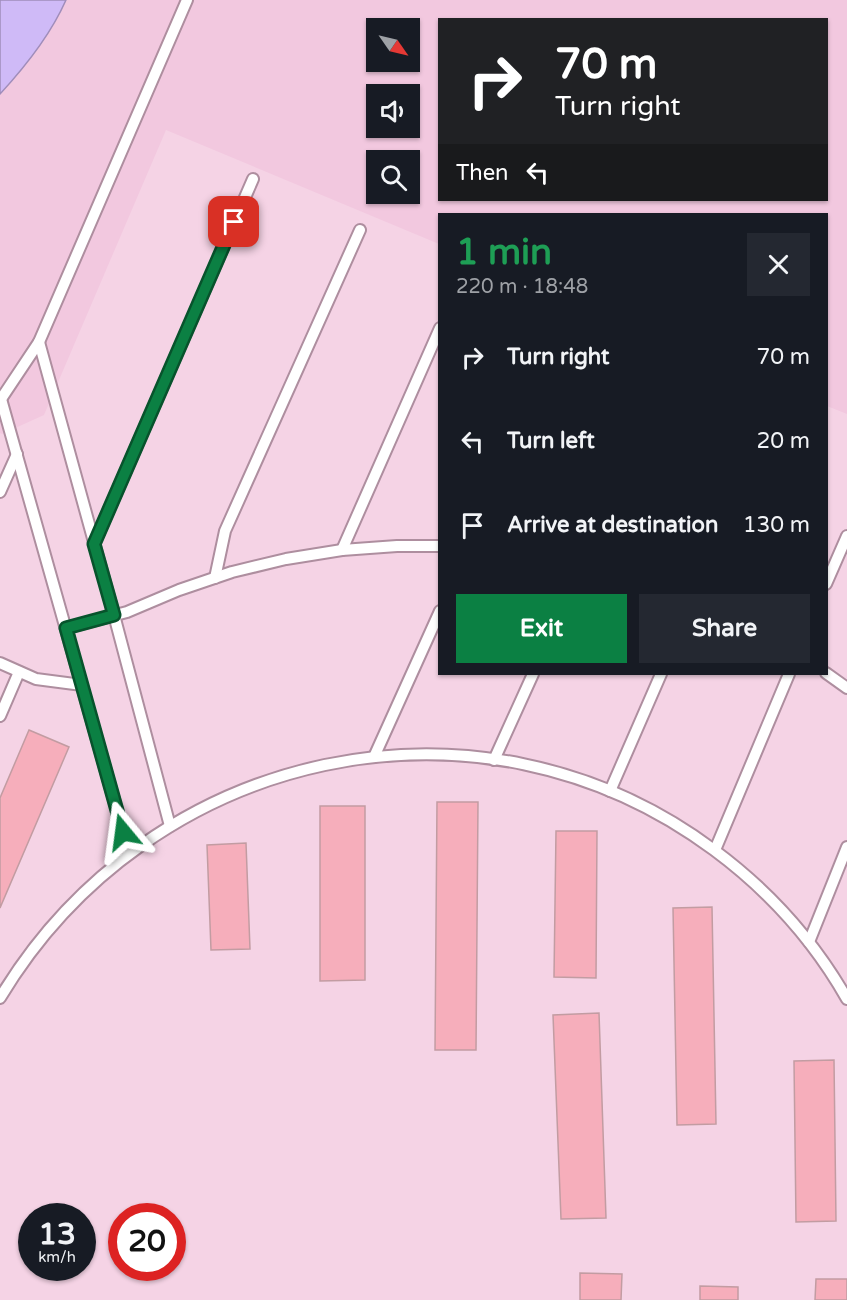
<!DOCTYPE html>
<meta charset="utf-8">
<style>
:root{--surface:#171b24;--page:#242831;--text:#f1f3f6;--muted:#9ea1a6;--accent:#0b8043}
body{margin:0;font-family:"Varela Round",sans-serif;background:var(--page);color:var(--text);height:100vh;display:flex;flex-direction:column;font-size:22px;white-space:nowrap}
*{box-sizing:border-box;margin:0}
p{font-size:20px;color:var(--muted)}
.icon{flex:none;width:33px;height:33px;fill:none;stroke:currentColor;stroke-width:2;stroke-linecap:round;stroke-linejoin:round}
.map{position:relative;flex:1;overflow:hidden}
.sheet{position:absolute;left:438px;top:213px;width:390px;height:462px;display:flex;flex-direction:column;background:var(--surface);border-radius:0px;box-shadow:0 2px 4px #0004}
.sheet>*{flex:none}
.banner{position:absolute;left:438px;top:18px;width:390px;height:183px;border-radius:0px;box-shadow:0 2px 4px #0004;background:#202124;color:#fff;overflow:hidden}
.needle{width:39px;rotate:124deg}
.fabs{position:absolute;left:366px;top:18px;display:grid;gap:12px}
.fabs a{display:grid;place-items:center;width:54px;height:54px;border-radius:0px;background:var(--surface);box-shadow:0 2px 4px #0004;font-size:30px}
.speed{position:absolute;left:18px;top:1203px;display:flex;gap:12px;font-size:30px;font-weight:700;text-align:center}
.speed>*{display:grid;place-content:center;width:78px;height:78px;border-radius:50%;background:var(--surface);box-shadow:0 2px 4px #0004;line-height:1}
.speed small{font-size:15px;font-weight:400}
.speed .limit{border:9px solid #d22;background:#fff;color:#111}
.pin{position:absolute;display:grid;place-items:center;width:51px;height:51px;color:#fff;margin:-26px;border-radius:12px;box-shadow:0 3px 9px #0006}
.me{position:absolute;width:66px;margin:-33px;rotate:344deg;stroke-linejoin:round;filter:drop-shadow(0 0 4px #0008)}
.turn{display:flex;align-items:center;gap:21px;height:126px;padding:0 18px;font-size:27px}
.turn .icon{width:78px;height:78px;stroke-width:2.5}
.turn b{display:block;font-size:42px;line-height:51px}
.then{display:flex;align-items:center;height:57px;padding:0 18px;background:#0003;gap:12px;font-size:22px}
.round{display:grid;place-items:center;flex:none;width:63px;height:63px;border-radius:0px;background:var(--page)}
.head{display:flex;align-items:center;justify-content:space-between;height:102px;padding:0 18px}
h1{font-size:36px;font-weight:800;line-height:45px;color:#1e9e55}
.action{display:flex;gap:12px;margin-top:auto;padding:12px 18px}
.action a{flex:1;height:69px;border-radius:0px;background:var(--accent);color:#fff;font-size:24px;font-weight:800;line-height:69px;text-align:center}
.action a+a{background:var(--page);color:var(--text)}
ul{padding:0;list-style:none}
li{display:flex;align-items:center;gap:18px;height:84px;padding:0 18px}
li div{flex:1}
li b{display:block;font-size:22px}
li em{font-style:normal}
.map>svg:first-child{display:block}
.built{fill:#f2c8df;fill-rule:evenodd}
.water{fill:#cfbaf7;stroke:#a08dba;stroke-width:1.5}
.building{fill:#f6aebb;stroke:#c29ca2;stroke-width:1.5}
.lines{fill:none;stroke-linecap:round;stroke-linejoin:round}
.service-casing{stroke:#ae8e9f;stroke-width:14}
.service{stroke:#fff;stroke-width:10}
.route-casing{stroke:#07532c;stroke-width:15}
.route{stroke:#0b8043;stroke-width:10}
</style>
<div class="map">
<svg width="847" height="1300" viewBox="0 0 847 1300">
<rect width="100%" height="100%" fill="#f5d3e5"/>
<path class="built" d="M0 0H847V414L827 406 826 214H440L439 244 166 130 44 415 2 434 0 433ZM440 20H826V200H440ZM376 28H410V62H376ZM376 94H410V128H376ZM376 160H410V194H376Z"/>
<path class="water" d="M0 0H66C51 34 25 67 0 94Z"/>
<g class="building">
<polygon points="29,730 69,747 0,908 0,798"/>
<polygon points="437,802 478,802 476,1050 435,1050"/>
<polygon points="320,806 365,806 365,980 320,981"/>
<polygon points="556,831 597,831 596,978 554,977"/>
<polygon points="246,843 250,949 211,950 207,845"/>
<polygon points="712,907 716,1124 677,1125 673,908"/>
<polygon points="599,1013 606,1218 561,1219 553,1015"/>
<polygon points="834,1060 836,1221 796,1222 794,1061"/>
<polygon points="580,1273 622,1274 621,1300 580,1300"/>
<polygon points="816,1279 847,1279 847,1300 815,1300"/>
<polygon points="700,1286 738,1287 738,1300 700,1300"/>
</g>
<g class="lines">
<defs>
<g id="service">
<polyline points="39,342 114,615 170,826"/>
<polyline points="0,399 1,399 39,342 187,0"/>
<polyline points="1,399 129,853"/>
<polyline points="0,492 17,454"/>
<polyline points="94,544 253,179"/>
<polyline points="342,550 440,328"/>
<polyline points="215,578 225,531 360,230"/>
<polyline points="826,584 847,536"/>
<polyline points="66,628 127,612 179,590 232,572 286,559 342,550 397,546 440,546"/>
<polyline points="0,663 36,679 82,685"/>
<polyline points="826,673 847,688"/>
<polyline points="0,716 19,672"/>
<polyline points="374,757 440,611"/>
<polyline points="494,760 533,674"/>
<polyline points="610,791 661,674"/>
<polyline points="715,850 789,674"/>
<polyline points="809,942 847,847"/>
<path d="M0 998C149 749 479 675 714 850 768 890 814 941 847 999"/>
</g>
</defs>
<use href="#service" class="service-casing"/>
<use href="#service" class="service"/>
</g>
<g class="lines">
<defs>
<polyline id="route" points="123,832 66,628 114,615 94,544 234,222"/>
</defs>
<use href="#route" class="route-casing"/>
<use href="#route" class="route"/>
</g>
</svg>
<div class="fabs">
<a><svg class="needle" viewBox="-14 -14 28 28"><path d="M0-13l5 13h-10z" fill="#e53935"/><path d="M0 13l5-13h-10z" fill="#9ea1a6"/></svg></a>
<a><svg class="icon" aria-label="sound" viewBox="0 0 24 24"><path d="M4 9h4l5-4v14l-5-4H4zM17 9q2 3 0 6"/></svg></a>
<a><svg class="icon" aria-label="search" viewBox="0 0 24 24"><circle cx="10" cy="10" r="6"/><path d="M15 15l6 6"/></svg></a>
</div>
<div class="speed"><div>13<small>km/h</small></div><div class="limit">20</div></div>
<div class="pin" style="left:234px;top:222px;background:#d93025"><svg class="icon" aria-label="arrive" viewBox="0 0 24 24"><path d="M6 21V4h12l-3 4 3 4H6"/></svg></div>
<svg class="me" style="left:123px;top:832px" viewBox="-20 -20 40 40"><path d="M0-17L14 15 0 8-14 15z" fill="#0b8043" stroke="#fff" stroke-width="4"/></svg>
<div class="banner">
<div class="turn"><svg class="icon" aria-label="right" viewBox="0 0 24 24"><path d="M7 20v-9h11M14 6l5 5-5 5"/></svg><div><b>70 m</b>Turn right</div></div>
<div class="then">Then<svg class="icon" aria-label="left" viewBox="0 0 24 24"><path d="M17 20v-9H6M10 6l-5 5 5 5"/></svg></div>
</div>
<section class="sheet">
<div class="head"><div><h1>1 min</h1><p>220 m · 18:48</p></div><a class="round"><svg class="icon" aria-label="close" viewBox="0 0 24 24"><path d="M6 6l12 12M18 6L6 18"/></svg></a></div>
<ul>
<li><svg class="icon" aria-label="right" viewBox="0 0 24 24"><path d="M7 20v-9h11M14 6l5 5-5 5"/></svg><div><b>Turn right</b></div><em>70 m</em></li>
<li><svg class="icon" aria-label="left" viewBox="0 0 24 24"><path d="M17 20v-9H6M10 6l-5 5 5 5"/></svg><div><b>Turn left</b></div><em>20 m</em></li>
<li><svg class="icon" aria-label="arrive" viewBox="0 0 24 24"><path d="M6 21V4h12l-3 4 3 4H6"/></svg><div><b>Arrive at destination</b></div><em>130 m</em></li>
</ul>
<div class="action"><a>Exit</a><a>Share</a></div>
</section>
</div>
